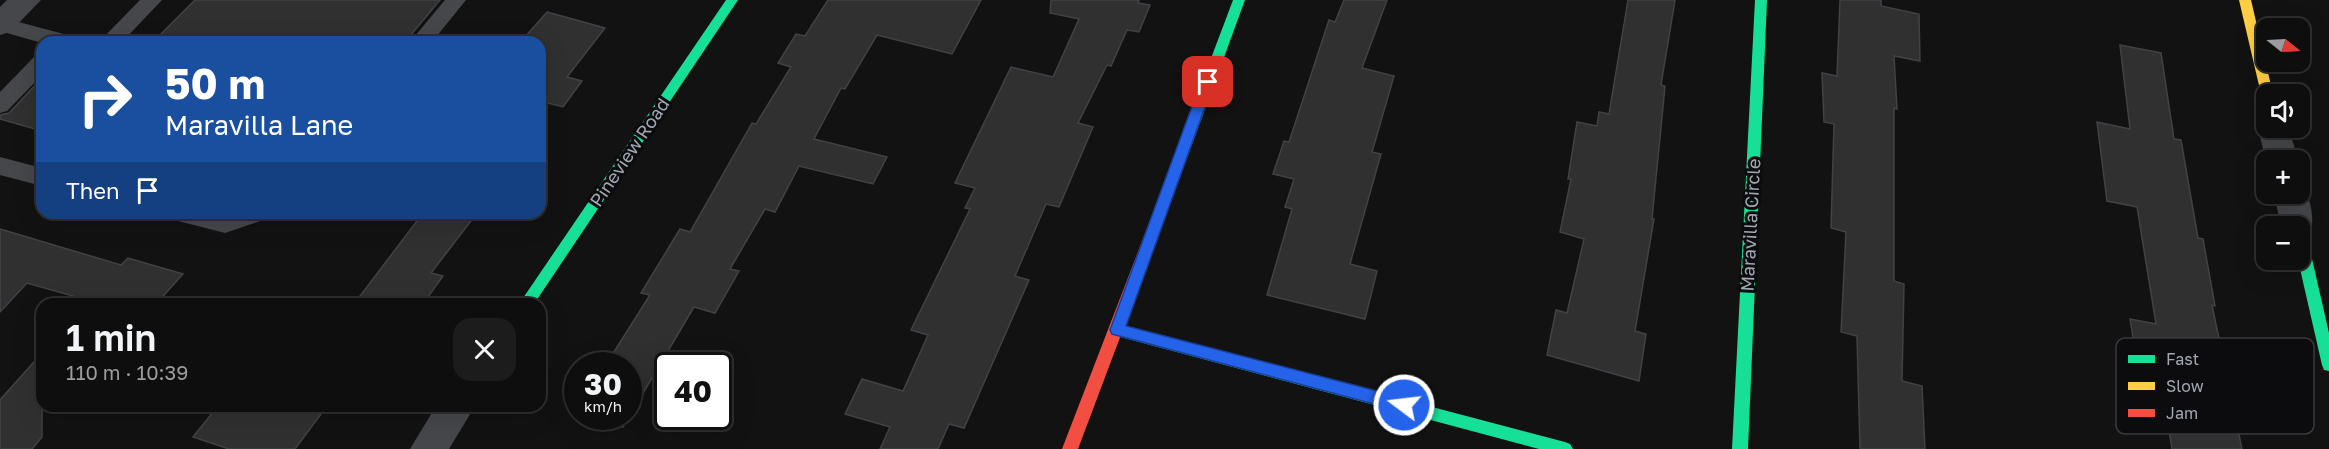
<!DOCTYPE html>
<meta charset="utf-8">
<style>
:root{--surface:#0e0e0e;--page:#1c1c1c;--text:#f1f3f6;--muted:#9b9c9e;--line:#2e2e2e}
body{margin:0;font-family:"Golos Text",sans-serif;background:var(--page);color:var(--text);height:100vh;display:flex;flex-direction:column;font-size:22px;white-space:nowrap}
*{box-sizing:border-box;margin:0}
p{font-size:20px;color:var(--muted)}
.icon{flex:none;width:33px;height:33px;fill:none;stroke:currentColor;stroke-width:2;stroke-linecap:round;stroke-linejoin:round}
.map{position:relative;flex:1;overflow:hidden}
.details{position:absolute;left:36px;top:298px;width:510px;height:114px;display:flex;flex-direction:column;background:var(--surface);border-radius:18px;box-shadow:0 6px 24px #0002,0 0 0 2px var(--line)}
.details>*{flex:none}
.guide{position:absolute;left:36px;top:36px;width:510px;height:183px;border-radius:18px;box-shadow:0 6px 24px #0002,0 0 0 2px var(--line);background:#1a4fa0;color:#fff;overflow:hidden}
.needle{width:39px;rotate:108deg}
.controls{position:absolute;left:2256px;top:18px;display:grid;gap:12px}
.controls a{display:grid;place-items:center;width:54px;height:54px;border-radius:12px;background:var(--surface);box-shadow:0 6px 24px #0002,0 0 0 2px var(--line);font-size:30px}
.speed{position:absolute;left:564px;top:352px;display:flex;gap:12px;font-size:30px;font-weight:700;text-align:center}
.speed>*{display:grid;place-content:center;width:78px;height:78px;border-radius:50%;background:var(--surface);box-shadow:0 6px 24px #0002,0 0 0 2px var(--line);line-height:1}
.speed small{font-size:15px;font-weight:400}
.speed .limit{border:3px solid #111;border-radius:9px;background:#fff;color:#111}
.pin{position:absolute;display:grid;place-items:center;width:51px;height:51px;color:#fff;margin:-26px;border-radius:12px;box-shadow:0 3px 9px #0006}
.me{position:absolute;width:66px;margin:-33px;rotate:285deg;stroke-linejoin:round;filter:drop-shadow(0 0 4px #0008)}
.turn{display:flex;align-items:center;gap:21px;height:126px;padding:0 30px;font-size:27px}
.turn .icon{width:78px;height:78px;stroke-width:2.5}
.turn b{display:block;font-size:42px;line-height:51px}
.then{display:flex;align-items:center;height:57px;padding:0 30px;background:#0003;gap:12px;font-size:22px}
.round{display:grid;place-items:center;flex:none;width:63px;height:63px;border-radius:18px;background:var(--page)}
.overview{display:flex;align-items:center;justify-content:space-between;height:102px;padding:0 30px}
h1{font-size:36px;font-weight:600;line-height:45px}
.map>svg:first-child{display:block}
.building{fill:#303031;stroke:#404246;stroke-width:1.5}
.lines{fill:none;stroke-linecap:round;stroke-linejoin:round}
.lane{fill:#46474b;fill-rule:evenodd}
.street{fill:#46474b;fill-rule:evenodd}
.fast{fill:#16e098;fill-rule:evenodd}
.slow{fill:#ffcf43;fill-rule:evenodd}
.jam{fill:#f24e42;fill-rule:evenodd}
.route{fill:#2563eb;stroke:#184099;stroke-width:1.5}
.labels{text-anchor:middle;dominant-baseline:central;stroke-width:6;stroke-linejoin:round;paint-order:stroke}
.street-label{font-size:18px;fill:#a2a7b4;stroke:#0c0c0e}
.key{fill:#0c0c0e;stroke:#393a40;stroke-width:1.5}
.key-label{font-size:16px;fill:#a2a7b4}
</style>
<div class="map">
<svg width="2329" height="449" viewBox="0 0 2329 449">
<rect width="100%" height="100%" fill="#121212"/>
<g class="building">
<polygon points="195,0 440,0 405,42 153,42"/>
<polygon points="828,0 981,0 952,54 877,35 845,89 841,88 814,139 887,157 873,184 799,166 775,212 765,209 730,269 739,271 715,313 694,307 623,427 591,417 628,417 628,366 605,366 650,295 641,293 680,229 690,232 752,123 756,124 791,67 778,63 796,34 805,36"/>
<polygon points="1051,0 1139,0 1138,3 1150,5 1139,32 1127,30 1111,66 1107,65 1078,123 1093,127 1059,207 1046,204 1015,276 1029,280 964,428 949,424 938,449 880,449 890,427 845,414 862,379 903,391 928,335 911,330 970,209 965,208 975,188 955,183 1011,67 1053,77 1079,19 1050,13"/>
<polygon points="1344,0 1387,0 1362,68 1394,76 1372,152 1381,154 1350,264 1377,271 1365,319 1267,295 1292,209 1285,207 1294,179 1273,174 1284,141 1289,142 1329,20 1335,22"/>
<polygon points="1628,0 1675,0 1661,85 1665,86 1652,219 1654,219 1635,331 1646,334 1639,381 1547,355 1556,310 1567,313 1584,239 1560,232 1571,179 1568,179 1577,122 1597,126 1599,112 1609,114"/>
<polygon points="1840,0 1881,0 1881,6 1919,14 1920,61 1894,56 1897,109 1894,108 1894,281 1904,284 1902,381 1922,386 1925,449 1860,449 1857,336 1841,332 1846,232 1831,228 1834,124 1824,122 1822,73 1837,76"/>
<polygon points="547,12 605,28 567,77 582,81 563,107 548,103 540,113 540,42 525,37"/>
<polygon points="2120,45 2161,53 2174,139 2181,140 2198,238 2203,239 2215,306 2212,305 2242,449 2172,449 2158,360 2136,355 2130,319 2156,324 2137,207 2107,201 2097,122 2130,129"/>
<polygon points="42,78 42,131 0,119 0,115 9,113"/>
<polygon points="423,213 477,213 431,273 443,276 423,304 354,304"/>
<polygon points="0,229 121,265 128,258 183,274 156,304 101,304 27,283 0,312"/>
<polygon points="42,353 42,437 32,449 0,449 0,400"/>
<polygon points="218,406 327,406 295,449 229,449 193,437"/>
</g>
<g class="lines">
<g class="lane">
<polygon points="140,0 162,0 122,42 99,42"/>
<polygon points="445,0 466,0 432,42 410,42"/>
<polygon points="0,17 75,37 78,42 42,43 0,31"/>
<polygon points="42,54 42,75 7,111 0,113 0,92 35,56"/>
<polygon points="0,157 42,168 42,186 0,175"/>
<polygon points="171,213 266,213 263,220 225,233 174,220"/>
</g>
<g class="street">
<polygon points="7,0 41,0 10,32 0,35 0,7"/>
<polygon points="2266,118 2266,128 2289,128 2298,160 2266,161 2258,128"/>
<path d="M2300 184C2311 195 2316 222 2309 236L2300 239V226H2281L2274 194H2300Z"/>
<polygon points="436,406 475,406 449,449 410,449"/>
</g>
<g class="fast">
<polygon points="726,0 738,0 534,304 519,304"/>
<polygon points="1233,0 1245,0 1165,218 1163,222 1153,222 1151,218"/>
<polygon points="1755,0 1767,0 1748,449 1732,449"/>
<polygon points="2300,231 2305,233 2307,237 2329,333 2329,371 2324,370 2322,365 2298,260"/>
<polygon points="1117,324 1565,442 1570,444 1573,449 1539,449 1117,336 1112,334 1110,330 1112,326"/>
</g>
<polygon class="slow" points="2239,0 2251,0 2273,94 2266,94 2266,99 2261,94"/>
<polygon class="jam" points="1158,212 1163,214 1165,218 1078,449 1062,449 1151,218 1153,214"/>
</g>
<polygon class="route" points="1208,78 1214,82 1126,326 1404,398 1411,405 1409,410 1404,412 1112,334 1110,330 1201,82"/>
<g class="labels">
<g class="street-label">
<text transform="translate(629 152) rotate(-56)">Pineview Road</text>
<text transform="translate(1750 225) rotate(-87)">Maravilla Circle</text>
</g>
</g>
<rect x="2116" y="338" width="198" height="96" rx="9" class="key"/>
<rect x="2128" y="355" width="27" height="8" fill="#16e098"/>
<rect x="2128" y="382" width="27" height="8" fill="#ffcf43"/>
<rect x="2128" y="409" width="27" height="8" fill="#f24e42"/>
<g class="key-label">
<text x="2166" y="365">Fast</text>
<text x="2166" y="392">Slow</text>
<text x="2166" y="419">Jam</text>
</g>
</svg>
<div class="controls">
<a><svg class="needle" viewBox="-14 -14 28 28"><path d="M0-13l5 13h-10z" fill="#e53935"/><path d="M0 13l5-13h-10z" fill="#9b9c9e"/></svg></a>
<a><svg class="icon" aria-label="sound" viewBox="0 0 24 24"><path d="M4 9h4l5-4v14l-5-4H4zM17 9q2 3 0 6"/></svg></a>
<a>+</a>
<a>−</a>
</div>
<div class="speed"><div>30<small>km/h</small></div><div class="limit">40</div></div>
<div class="pin" style="left:1208px;top:82px;background:#d93025"><svg class="icon" aria-label="arrive" viewBox="0 0 24 24"><path d="M6 21V4h12l-3 4 3 4H6"/></svg></div>
<svg class="me" style="left:1404px;top:405px" viewBox="-20 -20 40 40"><circle r="17" fill="#2563eb" stroke="#fff" stroke-width="3"/><path d="M0-11L8 9 0 5-8 9z" fill="#fff"/></svg>
<div class="guide">
<div class="turn"><svg class="icon" aria-label="right" viewBox="0 0 24 24"><path d="M7 20v-9h11M14 6l5 5-5 5"/></svg><div><b>50 m</b>Maravilla Lane</div></div>
<div class="then">Then<svg class="icon" aria-label="arrive" viewBox="0 0 24 24"><path d="M6 21V4h12l-3 4 3 4H6"/></svg></div>
</div>
<section class="details">
<div class="overview"><div><h1>1 min</h1><p>110 m · 10:39</p></div><a class="round"><svg class="icon" aria-label="close" viewBox="0 0 24 24"><path d="M6 6l12 12M18 6L6 18"/></svg></a></div>
</section>
</div>
